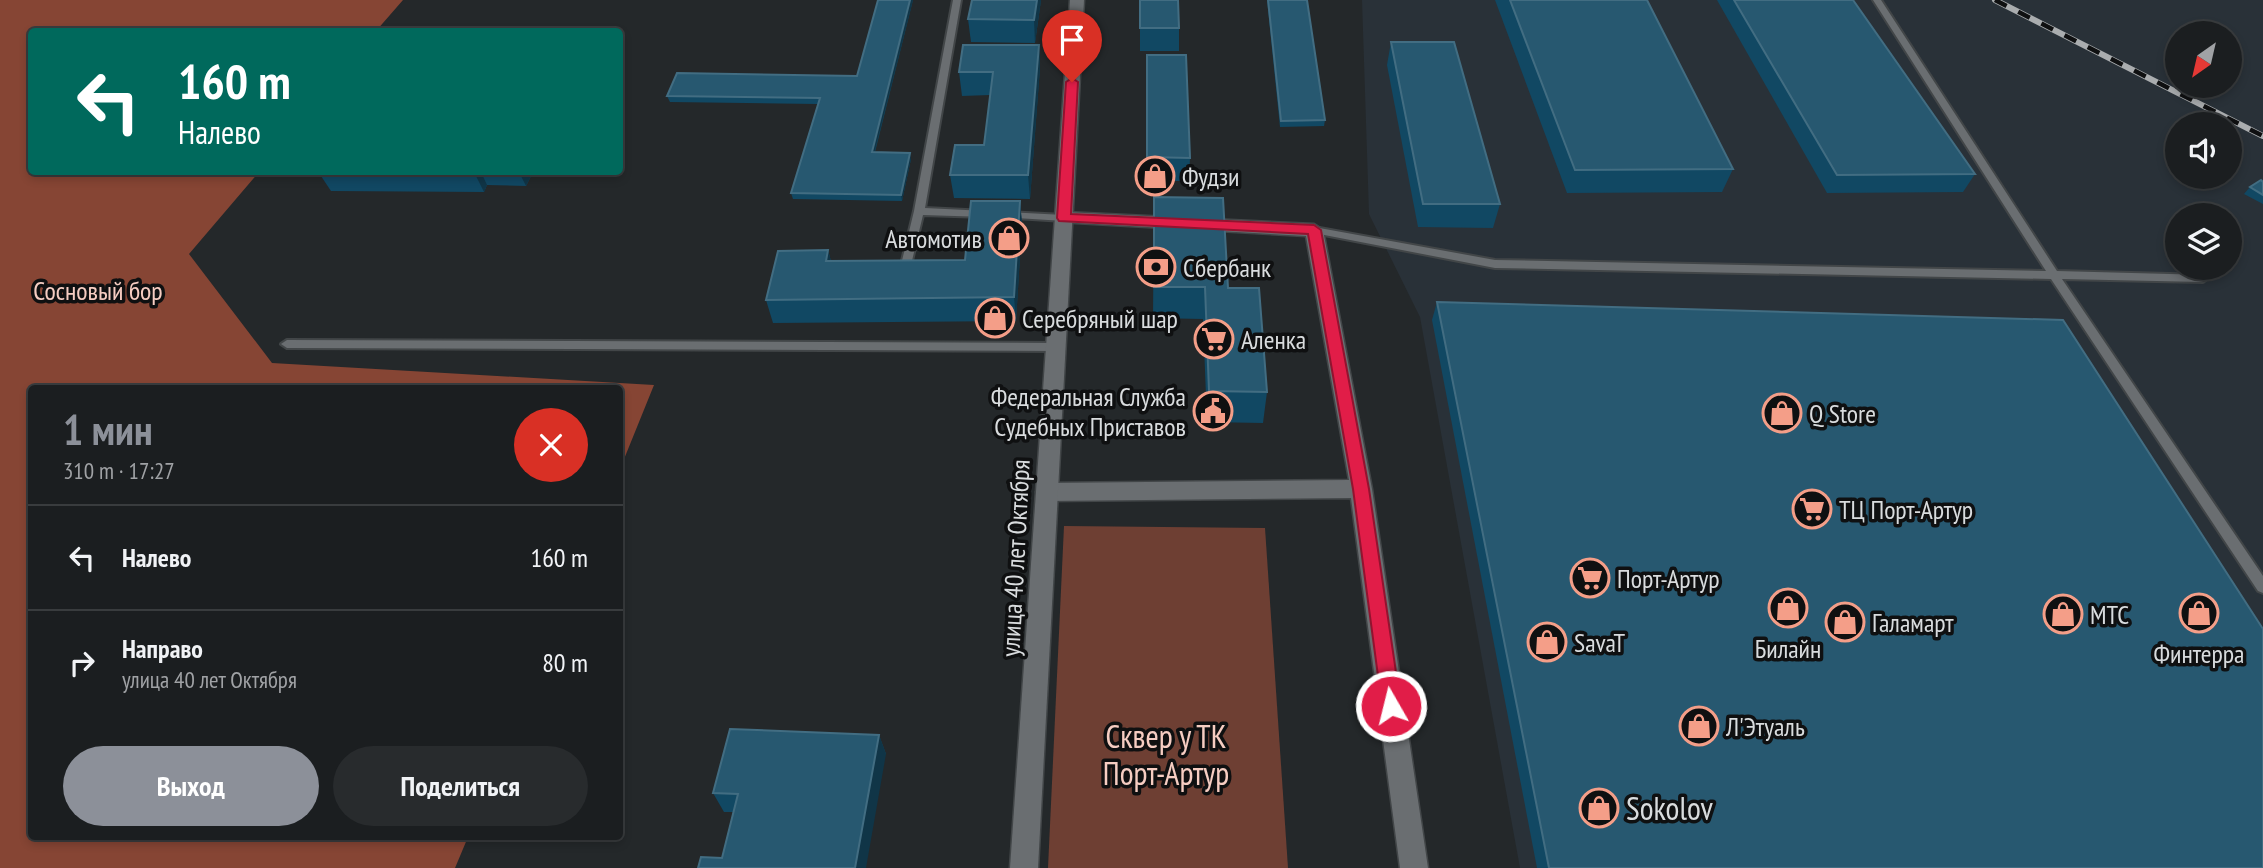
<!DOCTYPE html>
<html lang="ru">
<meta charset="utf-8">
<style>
:root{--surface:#1b1e20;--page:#282b2d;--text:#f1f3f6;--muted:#a0a2a5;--line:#393c3e;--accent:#8c9099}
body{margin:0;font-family:"PT Sans Narrow",sans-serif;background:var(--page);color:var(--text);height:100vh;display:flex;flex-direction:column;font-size:26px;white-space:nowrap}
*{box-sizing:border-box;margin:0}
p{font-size:23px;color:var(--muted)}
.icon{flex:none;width:38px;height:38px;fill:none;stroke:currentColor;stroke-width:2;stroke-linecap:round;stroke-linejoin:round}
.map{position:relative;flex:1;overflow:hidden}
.details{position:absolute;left:28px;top:385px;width:595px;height:455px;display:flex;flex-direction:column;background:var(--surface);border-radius:7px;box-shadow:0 4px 10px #0003,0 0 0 2px var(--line)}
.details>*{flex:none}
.top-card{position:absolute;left:28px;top:28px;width:595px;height:147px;border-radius:7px;box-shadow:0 4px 10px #0003,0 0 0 2px var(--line);background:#00695c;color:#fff;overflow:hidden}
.needle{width:46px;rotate:214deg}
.controls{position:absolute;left:2165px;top:21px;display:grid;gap:14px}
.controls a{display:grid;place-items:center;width:77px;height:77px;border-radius:50%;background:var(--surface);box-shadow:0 4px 10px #0003,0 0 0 2px var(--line);font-size:35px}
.pin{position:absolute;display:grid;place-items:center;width:60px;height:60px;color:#fff;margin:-72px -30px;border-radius:50% 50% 50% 0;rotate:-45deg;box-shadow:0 0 7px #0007}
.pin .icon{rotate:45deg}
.me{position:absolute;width:77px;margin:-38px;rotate:352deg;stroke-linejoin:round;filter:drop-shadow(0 0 5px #0008)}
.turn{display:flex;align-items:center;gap:24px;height:147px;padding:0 35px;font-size:32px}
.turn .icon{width:91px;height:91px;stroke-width:2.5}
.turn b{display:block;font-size:49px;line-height:60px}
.round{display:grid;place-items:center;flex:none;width:74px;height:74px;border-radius:37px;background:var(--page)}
.headline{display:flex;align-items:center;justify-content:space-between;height:119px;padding:0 35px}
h1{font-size:42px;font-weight:600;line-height:52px;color:var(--accent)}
.primary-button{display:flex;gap:14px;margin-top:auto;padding:14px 35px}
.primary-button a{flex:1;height:80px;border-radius:42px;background:var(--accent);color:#fff;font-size:28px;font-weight:600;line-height:80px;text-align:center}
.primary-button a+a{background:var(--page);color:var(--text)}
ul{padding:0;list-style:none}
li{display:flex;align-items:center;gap:21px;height:105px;padding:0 35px;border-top:2px solid var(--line)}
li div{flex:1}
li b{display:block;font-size:26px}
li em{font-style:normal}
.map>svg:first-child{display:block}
.built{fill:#293138;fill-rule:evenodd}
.green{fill:#6e3f33}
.forest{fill:#864534}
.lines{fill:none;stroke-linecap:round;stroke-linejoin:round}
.service-casing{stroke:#424648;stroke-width:4}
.minor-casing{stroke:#424648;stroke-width:3}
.secondary-casing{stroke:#424648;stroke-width:3}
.service{fill:#6a6e71;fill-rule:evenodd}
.minor{fill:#6a6e71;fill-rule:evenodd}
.secondary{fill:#6a6e71;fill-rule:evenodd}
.rail-casing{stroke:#aaadaf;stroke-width:6}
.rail{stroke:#0f1011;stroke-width:4.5;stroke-dasharray:13;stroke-linecap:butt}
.wall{fill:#114863}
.shaded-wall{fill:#103547}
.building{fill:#275870;stroke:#426d82;stroke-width:2}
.route{fill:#e11d48;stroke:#92132f;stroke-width:2}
.labels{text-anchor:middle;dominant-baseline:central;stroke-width:7;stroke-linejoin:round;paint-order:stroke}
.poi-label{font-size:26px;fill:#d9dcde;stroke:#0f1011;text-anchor:start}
.park-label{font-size:26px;fill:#f6cdc2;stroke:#0f1011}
.street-label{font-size:26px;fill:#d9dcde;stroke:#0f1011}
.near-park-label{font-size:32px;fill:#f6cdc2;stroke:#0f1011}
.near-poi-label{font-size:32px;fill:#d9dcde;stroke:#0f1011;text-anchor:start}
</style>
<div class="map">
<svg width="2263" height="868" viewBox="0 0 2263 868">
<rect width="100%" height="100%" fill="#24282a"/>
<path class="built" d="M1362 0H2263V868H1520L1420 317 1369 214ZM2177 33H2230V86H2177ZM2177 124H2230V177H2177ZM2177 215H2230V268H2177Z"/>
<polygon class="green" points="1064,526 1265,528 1288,868 1048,868"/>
<polygon class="forest" points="0,0 403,0 376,31 32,32 32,172 259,172 189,254 272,363 654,385 620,469 620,388 32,388 32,836 468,837 455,868 0,868"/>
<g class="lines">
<defs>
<g id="service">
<polygon points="953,0 961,0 925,208 986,211 991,214 986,217 923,215 910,269 905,273 900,269 914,211"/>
<polygon points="1873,0 1881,0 2057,271 2207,275 2208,278 2203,282 2062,279 2263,576 2263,593 2258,591 2051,279 1495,268 1314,233 1309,230 1314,227 1495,260 2046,271"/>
<polygon points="1005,212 1064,215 1069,218 1064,221 1001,217 1001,213"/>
<polygon points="287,340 1056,343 1062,347 1056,351 287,348 281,344"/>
</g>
<polygon id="minor" points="1064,212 1314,224 1323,230 1372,489 1428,868 1400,868 1351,498 1047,501 1039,498 1036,492 1039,486 1047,483 1349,480 1306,236 1058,222 1055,218"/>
<polygon id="secondary" points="1070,0 1084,0 1038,868 1010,868"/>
</defs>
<use href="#service" class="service-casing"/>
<use href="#minor" class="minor-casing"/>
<use href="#secondary" class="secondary-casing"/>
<use href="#service" class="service"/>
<use href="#minor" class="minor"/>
<use href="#secondary" class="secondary"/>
<defs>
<polyline id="rail" points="1995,0 2263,136"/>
</defs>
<use href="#rail" class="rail-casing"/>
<use href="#rail" class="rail"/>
</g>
<g class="wall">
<polygon points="878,0 913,0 875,152 911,159 902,201 793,199 791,193 818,104 670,102 667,96 857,76"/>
<polygon points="1041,0 1035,43 971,42 968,19"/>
<polygon points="1140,0 1179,28 1179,51 1140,51"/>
<polygon points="1267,0 1307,0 1325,120 1324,126 1280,127"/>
<polygon points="1495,0 1647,0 1733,169 1722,192 1567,193"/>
<polygon points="1717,0 1853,0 1975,174 1963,192 1827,193"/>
<polygon points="1391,42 1500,204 1493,228 1418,227 1387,65"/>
<polygon points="1039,45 1040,68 1030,199 954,198 950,175 984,145 990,95 962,96 959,72"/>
<polygon points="1147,55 1190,158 1189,181 1147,181"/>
<polygon points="320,172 533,172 526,186 487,185 484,192 331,191 319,173"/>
<polygon points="2263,182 2263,204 2244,194 2250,187"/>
<polygon points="1154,197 1228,288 1267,392 1263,423 1207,422 1203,319 1153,318"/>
<polygon points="1020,201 1022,224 1016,321 773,323 766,300 828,250 831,261 965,260"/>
<polygon points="1437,302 2263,868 1537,868 1432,320"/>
<polygon points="879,735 886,754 722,858 733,812 724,812 713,793"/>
</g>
<g class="shaded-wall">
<polygon points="910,0 913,0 873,158 872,152"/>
<polygon points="1037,0 1041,0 1035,43 1034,20"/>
<polygon points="1039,45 1040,68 1030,199 1028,175"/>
<polygon points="910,153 911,159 902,201 901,195"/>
<polygon points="476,172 481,172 487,185 484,192 475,174"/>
<polygon points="519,172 533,172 526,186"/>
<polygon points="1020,201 1022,224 1016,321 1014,297"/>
<polygon points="828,250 834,273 826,261"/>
<polygon points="879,735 886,754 866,868 855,868"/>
</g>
<g class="building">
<polygon points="878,0 910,0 872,152 910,153 901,195 791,193 820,98 667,96 677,73 857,76"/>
<polygon points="972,0 1037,0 1034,20 968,19"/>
<polygon points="1140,0 1178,0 1179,28 1140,28"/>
<polygon points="1268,0 1307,0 1325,120 1281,121"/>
<polygon points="1510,0 1647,0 1733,169 1575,170"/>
<polygon points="1734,0 1853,0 1975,174 1837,175"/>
<polygon points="1391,42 1454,42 1500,204 1423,204"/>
<polygon points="963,45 1039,45 1028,175 950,175 955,145 984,145 993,72 959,72"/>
<polygon points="1147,55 1186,55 1190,158 1147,157"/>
<polygon points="320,172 476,172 475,174 319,173"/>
<polygon points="2261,180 2263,182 2263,195 2250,187"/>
<polygon points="1154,197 1223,198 1228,288 1259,288 1267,392 1209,391 1205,287 1154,287"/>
<polygon points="971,201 1020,201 1014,297 766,300 778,251 828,250 826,261 965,260"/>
<polygon points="1437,302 2063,320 2263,629 2263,868 1549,868"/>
<polygon points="730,729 879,735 855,868 698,868 701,857 722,858 738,794 713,793"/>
</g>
<polygon class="route" points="1072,78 1078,82 1071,214 1314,225 1321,230 1369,489 1401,706 1398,712 1391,714 1385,712 1382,706 1353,489 1308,234 1059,221 1057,218 1066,82"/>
<defs>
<symbol id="shop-ring" viewBox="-11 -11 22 22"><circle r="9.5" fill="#0f1011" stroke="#f49e88" stroke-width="1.5"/><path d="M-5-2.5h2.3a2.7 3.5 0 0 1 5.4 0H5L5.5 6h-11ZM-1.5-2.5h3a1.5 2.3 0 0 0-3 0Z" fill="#f49e88"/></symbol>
<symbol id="bank-ring" viewBox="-11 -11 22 22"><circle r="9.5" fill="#0f1011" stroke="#f49e88" stroke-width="1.5"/><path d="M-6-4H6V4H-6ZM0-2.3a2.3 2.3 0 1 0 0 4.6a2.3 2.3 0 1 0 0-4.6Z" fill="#f49e88"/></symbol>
<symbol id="supermarket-ring" viewBox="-11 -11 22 22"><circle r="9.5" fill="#0f1011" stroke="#f49e88" stroke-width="1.5"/><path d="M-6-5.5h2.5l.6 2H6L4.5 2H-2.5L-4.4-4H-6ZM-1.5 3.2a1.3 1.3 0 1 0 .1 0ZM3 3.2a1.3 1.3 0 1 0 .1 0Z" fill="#f49e88"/></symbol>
<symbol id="civic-ring" viewBox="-11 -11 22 22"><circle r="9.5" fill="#0f1011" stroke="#f49e88" stroke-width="1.5"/><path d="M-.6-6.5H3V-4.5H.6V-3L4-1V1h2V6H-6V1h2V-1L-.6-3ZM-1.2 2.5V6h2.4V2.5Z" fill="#f49e88"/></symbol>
</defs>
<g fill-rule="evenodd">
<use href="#shop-ring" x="1133" y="154" width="44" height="44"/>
<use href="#shop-ring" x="987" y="216" width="44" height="44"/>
<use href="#bank-ring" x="1134" y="245" width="44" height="44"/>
<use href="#shop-ring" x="973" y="296" width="44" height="44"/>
<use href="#supermarket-ring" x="1192" y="317" width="44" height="44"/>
<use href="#civic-ring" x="1191" y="389" width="44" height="44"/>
<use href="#shop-ring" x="1760" y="391" width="44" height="44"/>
<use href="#supermarket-ring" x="1790" y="487" width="44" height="44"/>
<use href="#supermarket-ring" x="1568" y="556" width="44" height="44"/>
<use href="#shop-ring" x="1766" y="586" width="44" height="44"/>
<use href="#shop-ring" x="2177" y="591" width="44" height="44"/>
<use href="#shop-ring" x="2041" y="592" width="44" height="44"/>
<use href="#shop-ring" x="1823" y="600" width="44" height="44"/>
<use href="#shop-ring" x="1525" y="620" width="44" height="44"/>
<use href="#shop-ring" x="1677" y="704" width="44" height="44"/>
<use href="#shop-ring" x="1577" y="786" width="44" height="44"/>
</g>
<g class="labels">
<g class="poi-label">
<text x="1182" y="176">Фудзи</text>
<text x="982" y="238" text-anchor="end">Автомотив</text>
<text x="1183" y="267">Сбербанк</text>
<text x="1022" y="318">Серебряный шар</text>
<text x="1241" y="339">Аленка</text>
<text x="1186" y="396" text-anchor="end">Федеральная Служба<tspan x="1186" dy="30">Судебных Приставов</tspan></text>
<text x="1809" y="413">Q Store</text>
<text x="1839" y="509">ТЦ Порт-Артур</text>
<text x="1617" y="578">Порт-Артур</text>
<text x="2090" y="614">МТС</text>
<text x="1872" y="622">Галамарт</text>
<text x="1574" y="642">SavaT</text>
<text x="1788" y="648" text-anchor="middle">Билайн</text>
<text x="2199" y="653" text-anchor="middle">Финтерра</text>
<text x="1726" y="726">Л'Этуаль</text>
</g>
<g class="park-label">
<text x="98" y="290">Сосновый бор</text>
</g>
<g class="street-label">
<text transform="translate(1015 558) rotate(-87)">улица 40 лет Октября</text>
</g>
<g class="near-park-label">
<text x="1166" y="736">Сквер у ТК<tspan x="1166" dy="37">Порт-Артур</tspan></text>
</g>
<g class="near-poi-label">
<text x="1626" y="808">Sokolov</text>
</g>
</g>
</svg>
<div class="controls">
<a><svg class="needle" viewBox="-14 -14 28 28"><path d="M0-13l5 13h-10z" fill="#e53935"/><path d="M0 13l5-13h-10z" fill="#a0a2a5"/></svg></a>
<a><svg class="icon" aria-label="sound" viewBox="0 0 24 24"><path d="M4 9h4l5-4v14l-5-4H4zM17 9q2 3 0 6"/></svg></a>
<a><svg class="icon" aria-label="layers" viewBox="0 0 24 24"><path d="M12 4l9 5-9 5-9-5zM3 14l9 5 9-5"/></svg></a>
</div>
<div class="pin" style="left:1072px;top:82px;background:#d93025"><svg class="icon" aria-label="arrive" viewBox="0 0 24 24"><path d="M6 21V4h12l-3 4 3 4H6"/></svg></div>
<svg class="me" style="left:1391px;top:706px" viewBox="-20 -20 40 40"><circle r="17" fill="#e11d48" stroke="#fff" stroke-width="3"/><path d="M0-11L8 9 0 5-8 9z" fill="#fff"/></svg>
<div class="top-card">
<div class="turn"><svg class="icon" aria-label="left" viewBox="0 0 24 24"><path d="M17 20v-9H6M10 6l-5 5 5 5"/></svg><div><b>160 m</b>Налево</div></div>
</div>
<section class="details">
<div class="headline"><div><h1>1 мин</h1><p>310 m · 17:27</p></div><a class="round" style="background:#d93025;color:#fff"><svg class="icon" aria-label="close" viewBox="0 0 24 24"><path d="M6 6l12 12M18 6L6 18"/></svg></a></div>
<ul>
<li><svg class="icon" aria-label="left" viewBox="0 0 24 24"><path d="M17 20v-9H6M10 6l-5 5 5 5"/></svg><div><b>Налево</b></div><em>160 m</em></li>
<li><svg class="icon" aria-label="right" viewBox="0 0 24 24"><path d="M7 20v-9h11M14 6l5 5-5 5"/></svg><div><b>Направо</b><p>улица 40 лет Октября</p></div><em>80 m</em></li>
</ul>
<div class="primary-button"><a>Выход</a><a>Поделиться</a></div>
</section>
</div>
